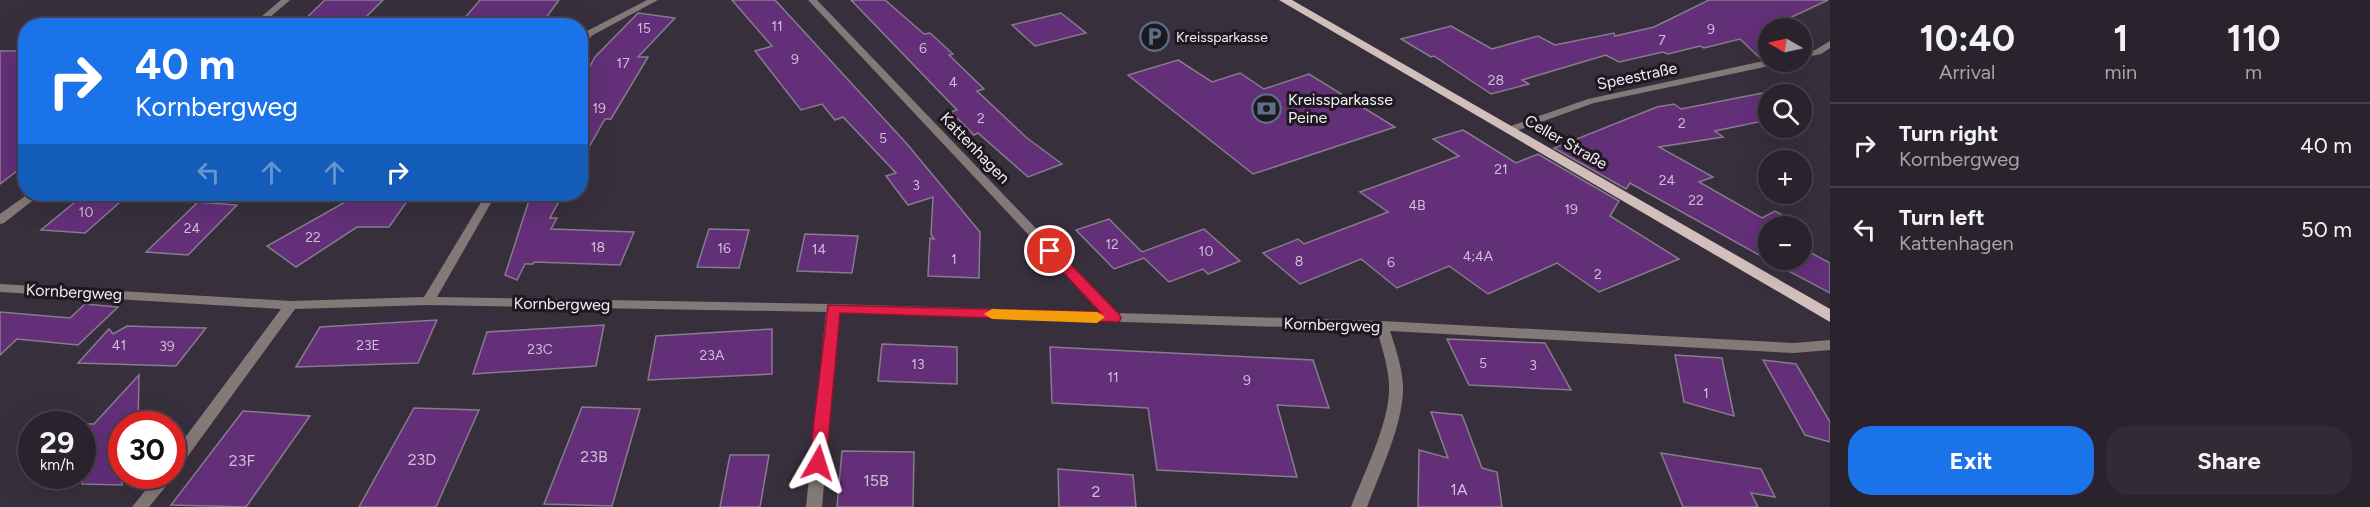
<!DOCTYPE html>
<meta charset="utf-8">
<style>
:root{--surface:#2a232e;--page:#322b36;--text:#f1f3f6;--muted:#a5a4aa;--line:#46404a;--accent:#1a73e8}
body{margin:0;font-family:Figtree,sans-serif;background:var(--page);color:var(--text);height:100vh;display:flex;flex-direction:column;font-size:22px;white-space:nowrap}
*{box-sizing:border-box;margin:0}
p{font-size:20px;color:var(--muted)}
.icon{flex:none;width:33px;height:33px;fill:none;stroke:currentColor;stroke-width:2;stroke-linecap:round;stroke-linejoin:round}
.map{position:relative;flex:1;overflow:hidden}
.sheet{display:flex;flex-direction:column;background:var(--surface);width:540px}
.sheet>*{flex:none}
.guide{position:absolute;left:18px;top:18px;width:570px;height:183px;border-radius:24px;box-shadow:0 6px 24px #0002,0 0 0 2px var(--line);background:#1a73e8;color:#fff;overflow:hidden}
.needle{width:39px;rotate:279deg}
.controls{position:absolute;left:1758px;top:18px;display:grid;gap:12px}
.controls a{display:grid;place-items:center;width:54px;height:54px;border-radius:50%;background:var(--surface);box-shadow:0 6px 24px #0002,0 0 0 2px var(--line);font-size:30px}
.speed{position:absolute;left:18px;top:411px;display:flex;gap:12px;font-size:30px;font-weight:700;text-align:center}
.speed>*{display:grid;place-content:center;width:78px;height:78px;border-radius:50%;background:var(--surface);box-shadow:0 6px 24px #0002,0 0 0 2px var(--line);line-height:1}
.speed small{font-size:15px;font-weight:400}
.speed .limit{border:9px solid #d22;background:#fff;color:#111}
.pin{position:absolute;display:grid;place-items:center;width:51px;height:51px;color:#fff;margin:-26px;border:3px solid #fff;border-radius:50%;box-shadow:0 2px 6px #0007}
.me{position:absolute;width:66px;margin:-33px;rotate:6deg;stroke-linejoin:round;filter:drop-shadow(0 0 4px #0008)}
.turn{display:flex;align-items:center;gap:21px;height:126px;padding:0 18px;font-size:27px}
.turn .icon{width:78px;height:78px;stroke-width:2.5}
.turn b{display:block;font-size:42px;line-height:51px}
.lanes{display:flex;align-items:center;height:57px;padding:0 18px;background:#0003;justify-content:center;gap:30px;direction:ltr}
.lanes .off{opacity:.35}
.eta{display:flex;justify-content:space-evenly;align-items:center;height:102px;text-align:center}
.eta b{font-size:36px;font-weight:700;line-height:42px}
.cta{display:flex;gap:12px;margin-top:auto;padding:12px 18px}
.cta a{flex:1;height:69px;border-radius:24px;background:var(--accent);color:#fff;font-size:24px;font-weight:700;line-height:69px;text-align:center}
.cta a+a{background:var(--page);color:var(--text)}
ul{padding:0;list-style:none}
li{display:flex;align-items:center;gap:18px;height:84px;padding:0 18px;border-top:2px solid var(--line)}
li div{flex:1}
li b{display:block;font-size:22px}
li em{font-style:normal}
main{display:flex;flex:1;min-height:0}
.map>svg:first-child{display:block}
.building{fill:#632f79;stroke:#867c8b;stroke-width:1.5}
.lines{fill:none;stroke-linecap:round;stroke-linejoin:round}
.street{fill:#837977;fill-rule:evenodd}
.primary{fill:#d2bebb;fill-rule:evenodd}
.route{fill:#e11d48;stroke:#92132f;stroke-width:1.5}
.slow{fill:#f59e0b}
.labels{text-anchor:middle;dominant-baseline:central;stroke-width:6;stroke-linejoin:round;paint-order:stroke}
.number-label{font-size:14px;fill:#cfbed7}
.far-poi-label{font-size:14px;fill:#f3edf6;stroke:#1d191f;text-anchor:start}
.street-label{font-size:16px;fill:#f3edf6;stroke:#1d191f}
.poi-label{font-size:16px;fill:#f3edf6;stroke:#1d191f;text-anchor:start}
.near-number-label{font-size:16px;fill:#cfbed7}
</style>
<main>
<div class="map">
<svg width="1830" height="507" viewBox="0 0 1830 507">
<rect width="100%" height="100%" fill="#382f3d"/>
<g class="building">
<polygon points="325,0 383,0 357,26 298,26"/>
<polygon points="480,0 559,0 540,26 458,26"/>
<polygon points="732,0 775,0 907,144 980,232 979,278 928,276 930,238 934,239 931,234 933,197 908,205 886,176 896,173 843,117 835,120 822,104 801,110 755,51 772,46"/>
<polygon points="851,0 885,0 924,34 930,33 953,54 949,55 984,89 977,91 1027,138 1062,164 1028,177 978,133 974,135 951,112 957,110"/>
<polygon points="1709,0 1828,0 1768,28 1768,58 1761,59 1740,39 1704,48 1700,46 1668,54 1663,52 1619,62 1606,55 1522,80 1529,84 1491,94 1434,56 1431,57 1401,39 1451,26 1492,49 1538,36 1555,45 1614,33 1615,36 1654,27"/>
<polygon points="638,13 675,18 638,57 648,57 611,119 605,119 580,163 580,84 595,57"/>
<polygon points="1061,13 1086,33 1035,46 1012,25"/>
<polygon points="0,51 26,51 26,164 0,184"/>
<polygon points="1178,60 1212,82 1240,73 1264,89 1309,74 1395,127 1253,174 1128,75"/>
<polygon points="1768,92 1768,120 1715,131 1723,137 1659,147 1713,177 1699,182 1762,218 1775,211 1801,225 1768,226 1768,260 1630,183 1626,189 1554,148 1657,107 1674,104 1681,109"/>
<polygon points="1463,130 1516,163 1538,154 1619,201 1610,216 1679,259 1599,292 1557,263 1488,294 1449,266 1397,288 1361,259 1300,284 1263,253 1298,239 1304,244 1388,212 1360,192 1459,156 1433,139"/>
<polygon points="85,194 129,194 85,233 41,230"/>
<polygon points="531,194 563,194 550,218 557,218 551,229 634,232 620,265 534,262 533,264 525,264 517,280 505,275"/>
<polygon points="354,197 408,200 389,227 357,227 296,267 267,246"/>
<polygon points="198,202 237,205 188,255 146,252"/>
<polygon points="1109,219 1142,252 1204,229 1240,261 1208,274 1203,269 1169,282 1144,258 1114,269 1076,230"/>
<polygon points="709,229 749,230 739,268 697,267"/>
<polygon points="805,234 858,236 852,273 797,271"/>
<polygon points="1802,248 1830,263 1830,293 1768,260 1802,260"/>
<polygon points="85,304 118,307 78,345 17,339 0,355 0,312 70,318"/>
<polygon points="437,320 418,363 296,367 320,327"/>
<polygon points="604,325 596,366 473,374 487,332"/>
<polygon points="127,326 159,327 206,328 176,366 78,363 109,329 113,334"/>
<polygon points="772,329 772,374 648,380 656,336"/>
<polygon points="1447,339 1545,343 1571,390 1469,385"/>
<polygon points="882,344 957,347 957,384 878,381"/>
<polygon points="1050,347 1313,360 1329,408 1277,405 1297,477 1157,470 1148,408 1052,403"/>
<polygon points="1675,355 1722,358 1734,416 1684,402"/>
<polygon points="1763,360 1796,364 1830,422 1830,442 1805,435"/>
<polygon points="139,375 138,424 122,422 122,485 82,484 82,424 94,424"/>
<polygon points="582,407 640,409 612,506 544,504"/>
<polygon points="414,408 479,410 436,507 359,507"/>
<polygon points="243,411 310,416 246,507 171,505"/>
<polygon points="1431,412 1462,415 1482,468 1497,472 1502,507 1418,507 1419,450 1448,458"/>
<polygon points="842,451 914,452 913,507 837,507"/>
<polygon points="1661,453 1761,469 1775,497 1751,493 1758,507 1683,507"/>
<polygon points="730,455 769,455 760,507 720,507"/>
<polygon points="1058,469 1133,475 1136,507 1059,507"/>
</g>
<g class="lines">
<g class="street">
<polygon points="281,0 290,0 260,26 250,26"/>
<polygon points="647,0 658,0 593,35 580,47 580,38 587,31"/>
<path d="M808 0H817L1117 313 1382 321 1794 343 1830 340V350L1794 353 1390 331C1396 349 1402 367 1403 386 1404 423 1380 472 1367 507H1351C1364 472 1391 421 1389 384 1388 366 1382 348 1377 330L839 313 822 507H806L826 312 428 305 295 309 177 471 172 473V455L281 309 0 292V284L291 301 424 297 486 194H496L437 297 833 304 1101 312Z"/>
<polygon points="1830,41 1830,48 1821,54 1802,58 1802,52 1815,50"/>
<polygon points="1768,60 1779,62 1774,65 1594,103 1513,132 1505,132 1504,130 1505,128 1588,99"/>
<polygon points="28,194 41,194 4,223 0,224 0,214"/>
<polygon points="172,474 174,476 171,480 149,507 132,507 157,476 172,476"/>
</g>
<polygon class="primary" points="1279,0 1292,0 1830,309 1830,322"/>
</g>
<polygon class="route" points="1050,247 1055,248 1119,314 1121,318 1119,322 840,313 826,463 824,468 818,470 812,468 809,463 828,305 1100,312 1046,254 1044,251"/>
<polygon class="slow" points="992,309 1097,312 1105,317 1097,323 992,319 984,314"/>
<defs>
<symbol id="parking-ring" viewBox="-11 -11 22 22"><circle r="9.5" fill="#1d191f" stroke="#5c6f8a" stroke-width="1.5"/><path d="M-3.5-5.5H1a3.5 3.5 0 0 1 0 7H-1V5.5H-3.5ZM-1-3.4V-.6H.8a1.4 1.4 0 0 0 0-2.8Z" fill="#5c6f8a"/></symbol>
<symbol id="bank-ring" viewBox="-11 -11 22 22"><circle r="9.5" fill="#1d191f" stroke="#5c6f8a" stroke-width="1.5"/><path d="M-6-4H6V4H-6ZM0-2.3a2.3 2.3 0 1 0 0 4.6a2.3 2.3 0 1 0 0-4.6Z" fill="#5c6f8a"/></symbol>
</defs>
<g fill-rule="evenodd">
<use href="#parking-ring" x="1138" y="20" width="33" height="33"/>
<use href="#bank-ring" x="1250" y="92" width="33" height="33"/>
</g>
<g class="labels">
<g class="number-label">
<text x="777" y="26">11</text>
<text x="644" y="28">15</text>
<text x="1711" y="29">9</text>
<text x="1662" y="40">7</text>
<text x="923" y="48">6</text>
<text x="795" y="59">9</text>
<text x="623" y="63">17</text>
<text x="1496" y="80">28</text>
<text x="953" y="82">4</text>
<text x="599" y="108">19</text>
<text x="981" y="118">2</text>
<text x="1682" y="123">2</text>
<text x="883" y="138">5</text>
<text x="1501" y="169">21</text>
<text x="1667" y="180">24</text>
<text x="916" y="185">3</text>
<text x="1696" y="200">22</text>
<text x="1417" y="205">4B</text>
<text x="1571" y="209">19</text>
<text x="86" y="212">10</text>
<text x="192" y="228">24</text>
<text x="313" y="237">22</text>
<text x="1112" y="244">12</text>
<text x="598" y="247">18</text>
<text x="724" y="248">16</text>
<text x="819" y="249">14</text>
<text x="1206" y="251">10</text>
<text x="1478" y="256">4;4A</text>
<text x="954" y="259">1</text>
<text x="1299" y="261">8</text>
<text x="1391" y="262">6</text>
<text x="1598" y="274">2</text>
<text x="119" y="345">41</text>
<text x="368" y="345">23E</text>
<text x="167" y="346">39</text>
<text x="540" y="349">23C</text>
<text x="712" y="355">23A</text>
<text x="1483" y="363">5</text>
<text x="918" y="364">13</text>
<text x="1533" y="365">3</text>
<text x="1113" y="377">11</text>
<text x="1247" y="380">9</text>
<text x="1706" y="393">1</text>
</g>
<g class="far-poi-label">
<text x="1176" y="37">Kreissparkasse</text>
</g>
<g class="street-label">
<text transform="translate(1637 76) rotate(-12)">Speestraße</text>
<text transform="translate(1566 142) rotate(30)">Celler Straße</text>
<text transform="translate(975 148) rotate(46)">Kattenhagen</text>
<text transform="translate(74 292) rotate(3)">Kornbergweg</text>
<text transform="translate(562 304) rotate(1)">Kornbergweg</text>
<text transform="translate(1332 325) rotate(2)">Kornbergweg</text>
</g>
<g class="poi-label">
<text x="1288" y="99">Kreissparkasse<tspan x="1288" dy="18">Peine</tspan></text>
</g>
<g class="near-number-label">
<text x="594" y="456">23B</text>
<text x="422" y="459">23D</text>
<text x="242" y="460">23F</text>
<text x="876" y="480">15B</text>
<text x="1459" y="489">1A</text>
<text x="1096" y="491">2</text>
</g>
</g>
</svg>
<div class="controls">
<a><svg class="needle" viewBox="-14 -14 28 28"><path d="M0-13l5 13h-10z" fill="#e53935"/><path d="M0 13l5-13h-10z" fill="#a5a4aa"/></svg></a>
<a><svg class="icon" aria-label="search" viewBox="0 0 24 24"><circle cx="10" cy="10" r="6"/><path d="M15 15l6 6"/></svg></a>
<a>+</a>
<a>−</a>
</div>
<div class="speed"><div>29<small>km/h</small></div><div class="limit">30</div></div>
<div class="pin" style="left:1050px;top:251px;background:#d93025"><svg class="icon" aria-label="arrive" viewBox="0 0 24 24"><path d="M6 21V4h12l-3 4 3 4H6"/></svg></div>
<svg class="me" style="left:818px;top:463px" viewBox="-20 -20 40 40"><path d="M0-17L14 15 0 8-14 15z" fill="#e11d48" stroke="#fff" stroke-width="4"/></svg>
<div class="guide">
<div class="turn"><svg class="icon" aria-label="right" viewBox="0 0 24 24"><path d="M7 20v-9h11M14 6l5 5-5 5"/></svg><div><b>40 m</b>Kornbergweg</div></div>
<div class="lanes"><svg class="icon off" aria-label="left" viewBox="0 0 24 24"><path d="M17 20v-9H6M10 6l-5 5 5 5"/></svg><svg class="icon off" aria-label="ahead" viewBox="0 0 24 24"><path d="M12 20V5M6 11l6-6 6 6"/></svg><svg class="icon off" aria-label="ahead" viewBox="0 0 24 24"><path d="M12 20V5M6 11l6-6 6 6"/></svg><svg class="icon" aria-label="right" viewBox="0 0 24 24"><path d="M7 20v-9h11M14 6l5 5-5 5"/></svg></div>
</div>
</div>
<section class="sheet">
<div class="eta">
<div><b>10:40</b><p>Arrival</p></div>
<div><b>1</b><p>min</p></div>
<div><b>110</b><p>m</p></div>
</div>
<ul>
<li><svg class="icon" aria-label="right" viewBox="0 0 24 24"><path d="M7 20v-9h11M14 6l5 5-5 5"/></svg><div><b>Turn right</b><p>Kornbergweg</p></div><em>40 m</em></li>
<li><svg class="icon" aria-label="left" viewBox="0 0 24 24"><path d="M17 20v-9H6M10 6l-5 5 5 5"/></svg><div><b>Turn left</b><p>Kattenhagen</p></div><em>50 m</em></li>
</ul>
<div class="cta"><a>Exit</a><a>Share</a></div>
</section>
</main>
